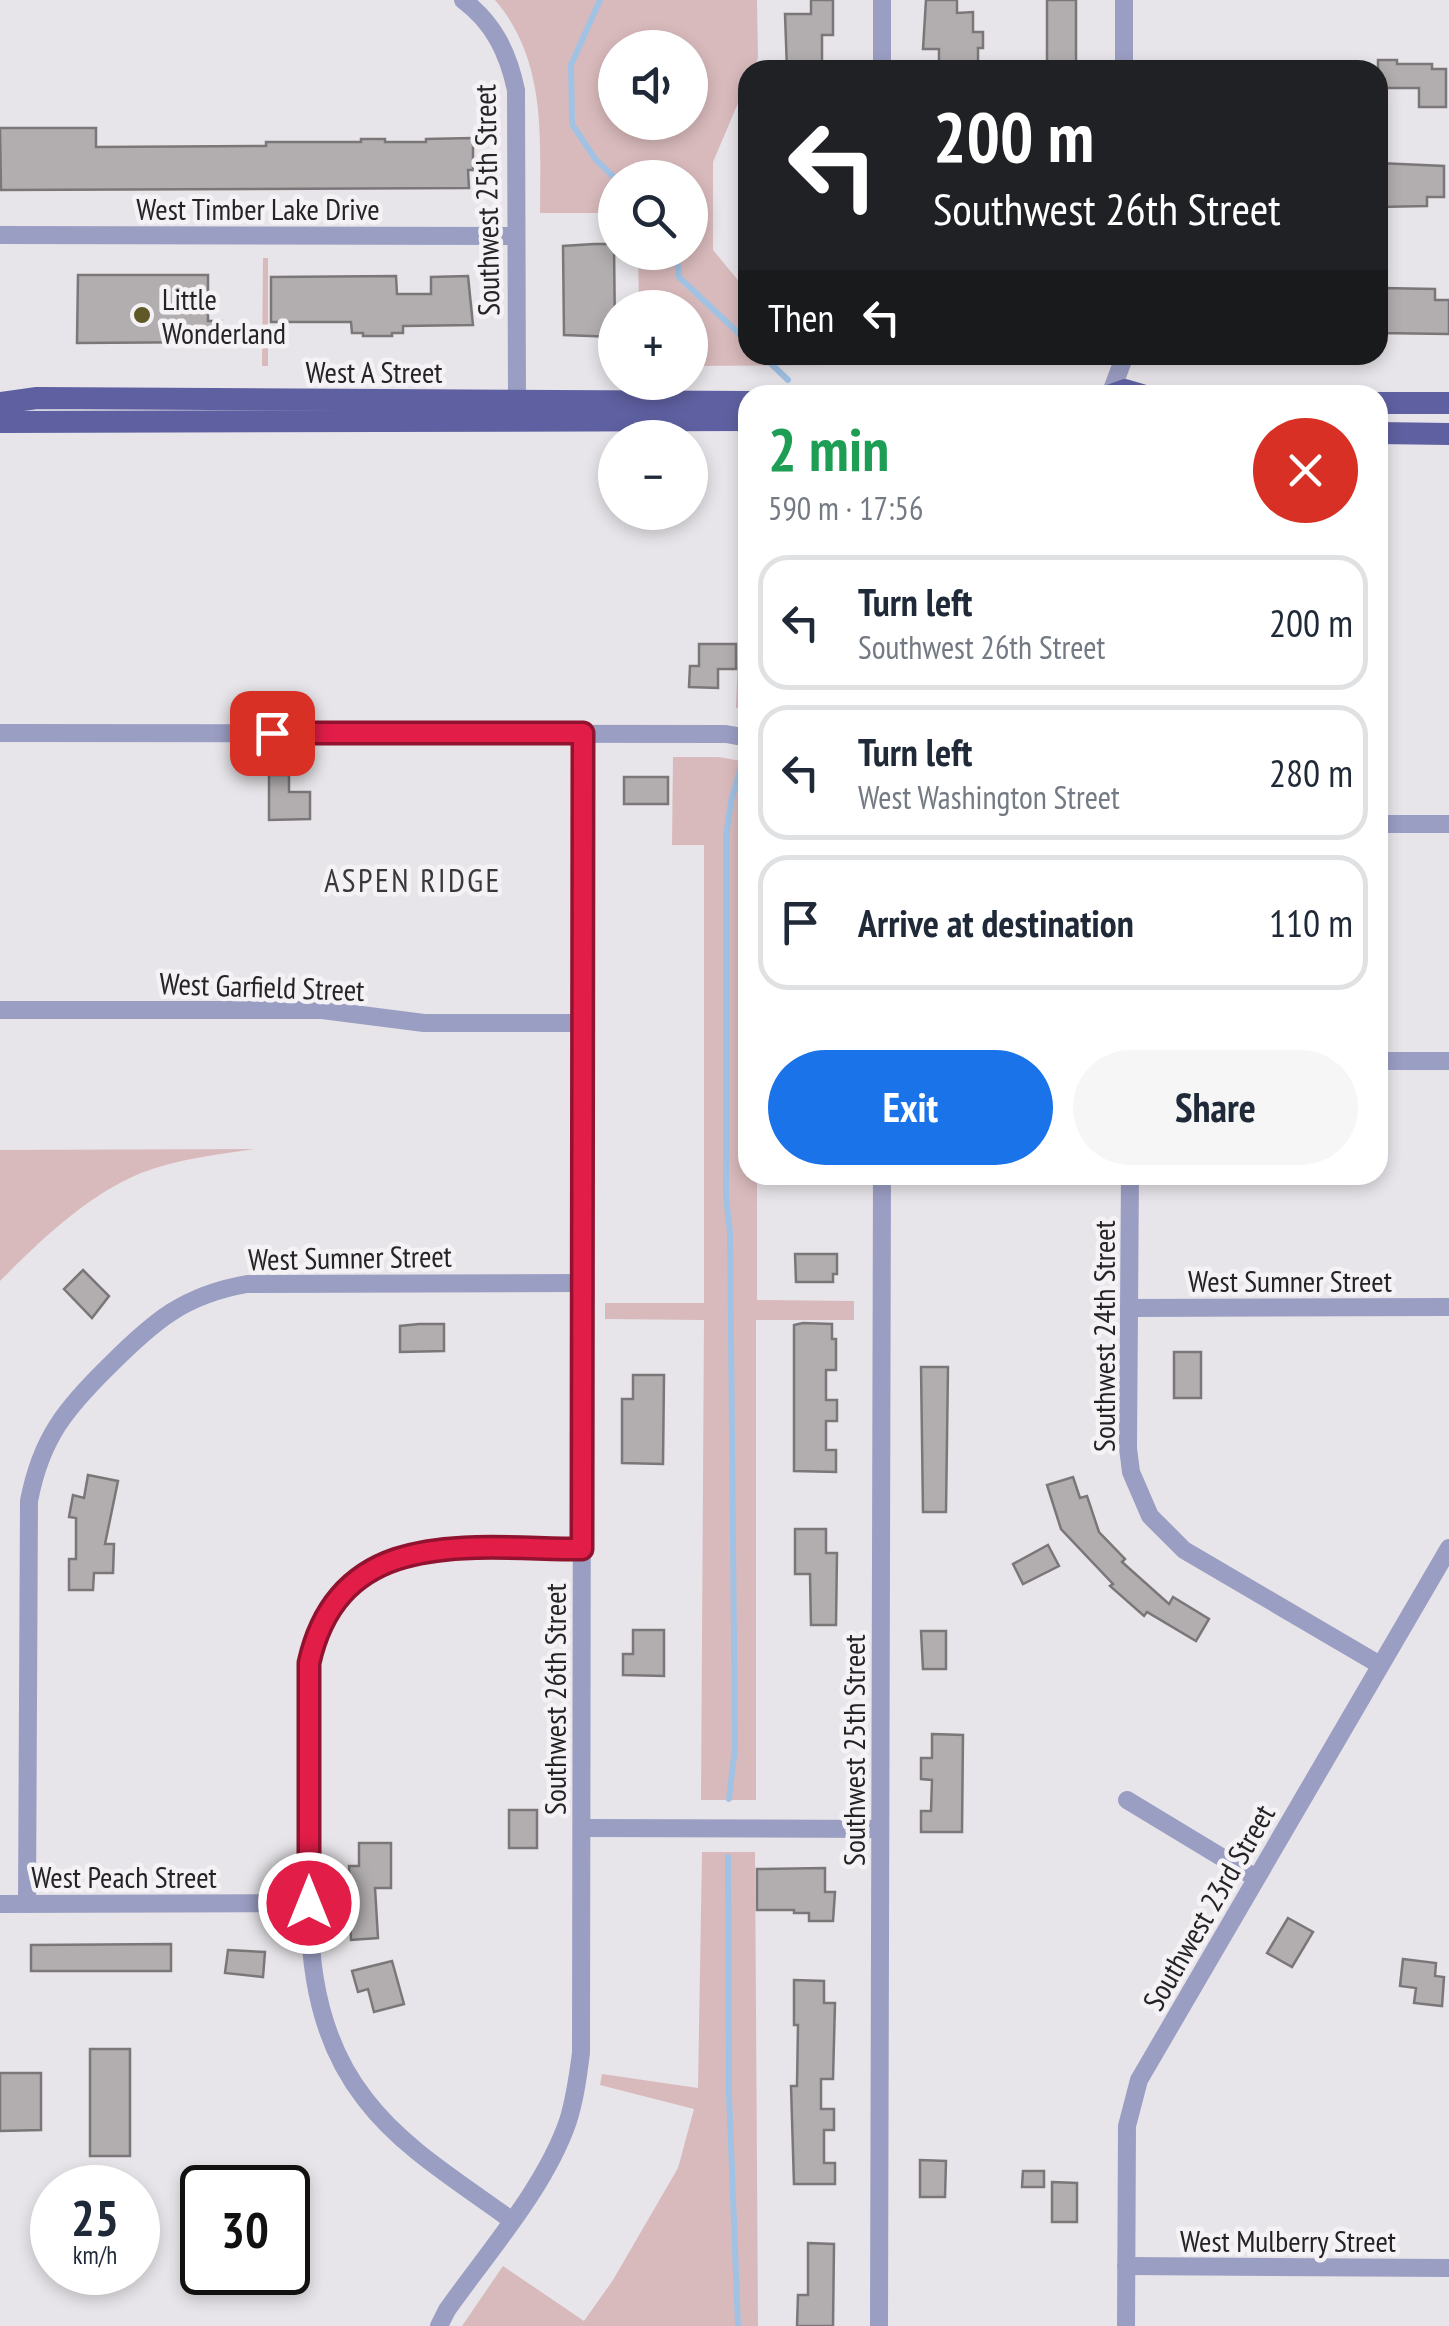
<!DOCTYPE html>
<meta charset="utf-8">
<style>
:root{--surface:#fff;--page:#f6f6f7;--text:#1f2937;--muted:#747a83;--line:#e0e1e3;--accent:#1a73e8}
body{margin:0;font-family:"PT Sans Narrow",sans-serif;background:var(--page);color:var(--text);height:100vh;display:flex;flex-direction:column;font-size:38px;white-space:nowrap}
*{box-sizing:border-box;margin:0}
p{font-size:32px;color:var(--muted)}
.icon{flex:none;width:55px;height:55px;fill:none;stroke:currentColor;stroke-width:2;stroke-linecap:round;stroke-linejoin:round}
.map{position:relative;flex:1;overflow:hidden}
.sheet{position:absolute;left:738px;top:385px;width:650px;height:800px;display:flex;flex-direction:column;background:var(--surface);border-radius:30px;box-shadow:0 5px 15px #0003}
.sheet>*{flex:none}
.banner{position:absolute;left:738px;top:60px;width:650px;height:305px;border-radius:30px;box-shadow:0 5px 15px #0003;background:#202124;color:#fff;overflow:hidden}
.buttons{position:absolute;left:598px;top:30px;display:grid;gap:20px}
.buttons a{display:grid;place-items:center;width:110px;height:110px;border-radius:50%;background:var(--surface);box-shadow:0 5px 15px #0003;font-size:50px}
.speed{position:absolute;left:30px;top:2165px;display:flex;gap:20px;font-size:50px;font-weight:700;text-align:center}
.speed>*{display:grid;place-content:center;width:130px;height:130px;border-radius:50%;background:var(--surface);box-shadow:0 5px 15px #0003;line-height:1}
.speed small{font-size:25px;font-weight:400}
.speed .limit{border:5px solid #111;border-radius:15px;background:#fff;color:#111}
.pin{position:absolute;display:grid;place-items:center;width:85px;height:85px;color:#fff;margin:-42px;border-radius:20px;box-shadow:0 5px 15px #0006}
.me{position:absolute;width:110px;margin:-55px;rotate:0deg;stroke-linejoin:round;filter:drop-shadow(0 0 8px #0008)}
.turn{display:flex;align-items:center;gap:35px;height:210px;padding:0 30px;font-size:45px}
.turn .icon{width:130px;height:130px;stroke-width:2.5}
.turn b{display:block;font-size:70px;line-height:85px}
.then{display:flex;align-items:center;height:95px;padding:0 30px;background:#0003;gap:20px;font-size:38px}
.round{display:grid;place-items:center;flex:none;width:105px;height:105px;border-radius:52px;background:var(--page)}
.headline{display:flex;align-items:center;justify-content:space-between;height:170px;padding:0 30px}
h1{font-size:60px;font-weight:700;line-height:75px;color:#1e9e55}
.primary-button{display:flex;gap:20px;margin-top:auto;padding:20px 30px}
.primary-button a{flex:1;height:115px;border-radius:60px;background:var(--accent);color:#fff;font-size:40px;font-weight:700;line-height:115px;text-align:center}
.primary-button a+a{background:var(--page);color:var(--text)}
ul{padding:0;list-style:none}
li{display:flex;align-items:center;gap:30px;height:135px;margin:0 20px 15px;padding:0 10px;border:5px solid var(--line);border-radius:30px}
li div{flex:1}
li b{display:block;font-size:38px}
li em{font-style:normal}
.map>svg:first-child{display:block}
.green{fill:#d9babc;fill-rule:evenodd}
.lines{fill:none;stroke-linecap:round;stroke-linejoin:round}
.stream{stroke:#a2c2e4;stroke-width:6}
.building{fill:#b2aeb0;stroke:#7b7779;stroke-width:2.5}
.minor{stroke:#9b9ec3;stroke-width:18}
.major{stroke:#5f60a1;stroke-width:22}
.route-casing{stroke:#92132f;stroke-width:25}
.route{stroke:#e11d48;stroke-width:18}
.poi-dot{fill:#5e5926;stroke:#f5f2f6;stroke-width:4}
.labels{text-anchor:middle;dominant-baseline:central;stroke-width:9;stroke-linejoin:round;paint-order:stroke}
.street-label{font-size:30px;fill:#252425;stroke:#f5f2f6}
.poi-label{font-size:30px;fill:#252425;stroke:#f5f2f6;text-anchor:start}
.neighbourhood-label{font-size:32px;letter-spacing:2.5px;fill:#3a383b;stroke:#f5f2f6}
</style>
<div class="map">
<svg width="1449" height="2326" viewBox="0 0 1449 2326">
<rect width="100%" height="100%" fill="#e7e5e9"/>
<g class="green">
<path d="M495 0H757L758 58 753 70H748L747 82 713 162V250L747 291 748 355H825L831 365 690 366V308L639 307 638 253 690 252V178H615V224L599 213H540C540 138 547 61 495 0ZM615 48H690V122H615Z"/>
<polygon points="263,258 268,258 268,366 262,366"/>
<polygon points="740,602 747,602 747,709 736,708"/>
<polygon points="673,757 719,757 747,762 748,1175 757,1175 757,1300 854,1301 854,1320 756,1320 756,1800 701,1800 704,1320 605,1319 605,1303 704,1303 704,845 672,845"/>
<path d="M254 1149C216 1155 177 1159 141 1173 86 1196 41 1240 0 1281V1150Z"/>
<polygon points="702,1852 755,1852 758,2326 462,2326 503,2266 584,2321 613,2280 678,2168 694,2109 600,2085 602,2074 698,2088"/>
</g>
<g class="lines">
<g class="stream">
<polyline points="600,0 571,65 572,124 596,160 615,178"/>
<polyline points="676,252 679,277 748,342"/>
<polyline points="762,355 788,380"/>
<polyline points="729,1799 735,1747 730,1232 726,1196 726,836 731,801 740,770"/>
<polyline points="728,1857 729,2093 738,2326"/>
</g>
</g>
<g class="building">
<polygon points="811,0 833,0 833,35 822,35 822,70 787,70 785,14 811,14"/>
<polygon points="926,0 957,0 957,13 973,12 973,32 983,32 983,48 978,48 978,70 939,70 939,49 923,49"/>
<rect x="1047" y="0" width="29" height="70"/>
<polygon points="1378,60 1397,60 1397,64 1432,64 1432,69 1446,69 1446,107 1419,107 1419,88 1378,88"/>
<polygon points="0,128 96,128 96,147 266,146 266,142 361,142 361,139 385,139 385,142 426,142 426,139 473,138 473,170 468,170 469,188 1,190"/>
<polygon points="1378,163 1444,166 1444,197 1427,197 1427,206 1378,207"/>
<polygon points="594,244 614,244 615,337 564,335 563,246"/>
<polygon points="78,275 208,275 208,321 221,321 221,342 77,343"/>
<polygon points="396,276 397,294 431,294 431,277 468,276 473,325 403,326 403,333 392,333 392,336 363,336 363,333 352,333 351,322 271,322 271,277"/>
<polygon points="1382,288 1435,289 1435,300 1449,300 1449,334 1378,333 1378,297 1382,297"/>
<polygon points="699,644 736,644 736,669 718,669 718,688 689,687 690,666 699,666"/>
<polygon points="269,775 289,775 289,792 310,792 310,819 269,820"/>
<rect x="624" y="777" width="44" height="27"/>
<polygon points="795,1254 837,1254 837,1274 833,1274 833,1282 796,1282"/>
<polygon points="83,1270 109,1296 92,1318 64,1289"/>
<polygon points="803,1323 832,1324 832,1339 836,1339 836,1370 826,1370 826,1400 837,1400 837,1421 826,1421 826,1450 836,1450 836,1472 794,1471 794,1325"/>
<polygon points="419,1324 444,1324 444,1351 400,1352 400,1326"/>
<rect x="1174" y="1352" width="27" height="46"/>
<polygon points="921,1367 948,1367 946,1512 923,1512"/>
<polygon points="633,1375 664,1375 663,1464 622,1463 622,1399 633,1399"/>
<polygon points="88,1475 118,1481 105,1544 114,1544 113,1573 94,1573 93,1590 69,1590 69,1559 76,1559 76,1518 69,1517 73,1495 84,1498"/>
<polygon points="1073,1477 1080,1498 1087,1496 1099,1532 1125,1559 1122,1562 1169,1604 1173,1597 1209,1619 1196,1641 1147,1612 1144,1616 1110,1586 1113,1584 1061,1529 1047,1485"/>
<polygon points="795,1529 826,1529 826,1553 837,1553 836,1625 811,1625 810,1574 795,1574"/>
<polygon points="1048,1545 1059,1566 1023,1584 1013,1564"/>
<polygon points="633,1630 664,1630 664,1676 623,1675 623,1654 633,1654"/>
<polygon points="921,1631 946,1631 946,1669 923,1669"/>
<polygon points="932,1734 963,1735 962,1832 921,1832 921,1811 931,1811 932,1780 921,1779 921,1758 932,1758"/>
<rect x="509" y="1810" width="28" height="38"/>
<polygon points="359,1843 391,1843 391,1888 375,1888 378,1938 351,1940 349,1866 359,1866"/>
<polygon points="825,1868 825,1892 835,1892 833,1921 809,1921 809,1913 794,1913 794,1910 757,1910 757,1869"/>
<polygon points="1288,1918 1313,1932 1292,1967 1267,1953"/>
<polygon points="171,1944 171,1971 31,1971 31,1945"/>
<polygon points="228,1950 265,1952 263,1977 225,1973"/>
<polygon points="1403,1959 1436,1963 1435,1976 1444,1977 1442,2006 1414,2003 1416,1988 1400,1986"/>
<polygon points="392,1961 404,2004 374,2012 368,1989 358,1992 352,1971"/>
<polygon points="794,1980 824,1981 824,2003 835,2003 833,2079 821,2079 821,2109 834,2109 834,2130 824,2130 824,2163 835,2163 835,2184 794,2184 791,2086 797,2086 798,2025 794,2025"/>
<rect x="90" y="2049" width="40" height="107"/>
<polygon points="0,2073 41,2073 41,2130 0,2131"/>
<polygon points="920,2160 946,2161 945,2197 920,2197"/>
<polygon points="1023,2171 1044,2171 1044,2187 1022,2187"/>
<polygon points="1052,2182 1077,2183 1077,2222 1052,2222"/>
<polygon points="808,2243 834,2244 833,2326 797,2326 798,2295 808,2295"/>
</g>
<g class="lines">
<g class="minor">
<path d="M463 0C494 23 508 53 516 90L517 401"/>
<polyline points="882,0 882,70"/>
<polyline points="1124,0 1124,70"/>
<polyline points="0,235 516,236"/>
<polyline points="1110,395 1125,355"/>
<polyline points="0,733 726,734 748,738"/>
<polyline points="1378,824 1449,824"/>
<polyline points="0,1010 322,1010 424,1023 583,1023"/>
<polyline points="1378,1061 1449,1061"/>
<polyline points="1130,1175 1128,1448 1131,1472 1150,1516 1184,1550 1380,1665"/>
<polyline points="1131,1308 1449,1307"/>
<polyline points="1127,1800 1256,1878"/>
<polyline points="582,1828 880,1829"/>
<polyline points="0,1904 309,1903"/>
<path d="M27 1904 29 1501C41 1438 66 1408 110 1365 154 1321 184 1295 247 1284L582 1283"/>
<path d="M511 2220C461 2183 403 2149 365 2099 300 2016 309 1914 309 1815 308 1765 305 1713 309 1663 340 1524 472 1549 582 1549"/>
<polyline points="1126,2266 1449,2268"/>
<path d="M439 2326 447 2310C488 2252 545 2188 568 2121 575 2099 578 2076 581 2053L583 733"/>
<polyline points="879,2326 882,1175"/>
<polyline points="1126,2326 1127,2126 1139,2080 1449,1548"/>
</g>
<g class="major">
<polyline points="1111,395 1125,390 1142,395"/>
<polyline points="0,403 37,398 748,402"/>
<polyline points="1378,403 1449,403"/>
<polyline points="0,422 748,420"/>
<polyline points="1378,433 1449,434"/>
</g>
</g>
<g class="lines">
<defs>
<path id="route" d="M272 733H583L582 1549C472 1549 340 1524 309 1663V1903"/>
</defs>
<use href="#route" class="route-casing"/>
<use href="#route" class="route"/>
</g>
<circle class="poi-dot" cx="142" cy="315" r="10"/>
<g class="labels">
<g class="street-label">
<text transform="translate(486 200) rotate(-91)">Southwest 25th Street</text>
<text x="258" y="208">West Timber Lake Drive</text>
<text x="374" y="371">West A Street</text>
<text transform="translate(262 986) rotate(2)">West Garfield Street</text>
<text transform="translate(350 1257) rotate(-1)">West Sumner Street</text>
<text x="1290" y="1280">West Sumner Street</text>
<text transform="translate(1103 1336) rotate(-90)">Southwest 24th Street</text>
<text transform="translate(554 1699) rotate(-90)">Southwest 26th Street</text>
<text transform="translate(853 1750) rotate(-90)">Southwest 25th Street</text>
<text x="124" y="1876">West Peach Street</text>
<text transform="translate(1208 1907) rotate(-60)">Southwest 23rd Street</text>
<text x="1288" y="2240">West Mulberry Street</text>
</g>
<g class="poi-label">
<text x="162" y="298">Little<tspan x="162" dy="34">Wonderland</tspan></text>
</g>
<g class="neighbourhood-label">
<text x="413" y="880">ASPEN RIDGE</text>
</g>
</g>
</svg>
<div class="buttons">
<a><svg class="icon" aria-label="sound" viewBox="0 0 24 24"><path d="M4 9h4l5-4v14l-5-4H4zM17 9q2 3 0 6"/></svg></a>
<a><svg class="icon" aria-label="search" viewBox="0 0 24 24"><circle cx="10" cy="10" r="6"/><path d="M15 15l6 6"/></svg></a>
<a>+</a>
<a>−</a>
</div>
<div class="speed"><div>25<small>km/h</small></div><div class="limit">30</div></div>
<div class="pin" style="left:272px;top:733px;background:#d93025"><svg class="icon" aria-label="arrive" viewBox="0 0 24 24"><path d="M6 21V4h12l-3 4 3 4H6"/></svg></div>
<svg class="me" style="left:309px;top:1903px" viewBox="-20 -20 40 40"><circle r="17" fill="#e11d48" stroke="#fff" stroke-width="3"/><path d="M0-11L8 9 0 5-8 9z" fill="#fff"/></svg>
<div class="banner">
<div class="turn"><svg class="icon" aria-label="left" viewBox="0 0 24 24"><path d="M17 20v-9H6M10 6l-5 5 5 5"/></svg><div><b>200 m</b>Southwest 26th Street</div></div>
<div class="then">Then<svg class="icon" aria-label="left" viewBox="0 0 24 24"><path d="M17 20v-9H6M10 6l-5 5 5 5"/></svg></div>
</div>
<section class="sheet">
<div class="headline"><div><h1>2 min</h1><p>590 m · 17:56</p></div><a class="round" style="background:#d93025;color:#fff"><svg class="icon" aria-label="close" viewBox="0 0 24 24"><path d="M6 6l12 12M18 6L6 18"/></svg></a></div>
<ul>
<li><svg class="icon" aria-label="left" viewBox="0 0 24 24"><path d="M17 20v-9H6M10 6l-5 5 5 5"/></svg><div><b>Turn left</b><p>Southwest 26th Street</p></div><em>200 m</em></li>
<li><svg class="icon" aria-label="left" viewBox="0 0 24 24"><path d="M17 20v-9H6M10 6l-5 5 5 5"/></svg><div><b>Turn left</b><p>West Washington Street</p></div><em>280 m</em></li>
<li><svg class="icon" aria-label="arrive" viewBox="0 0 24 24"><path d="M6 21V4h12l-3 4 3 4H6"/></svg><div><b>Arrive at destination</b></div><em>110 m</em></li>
</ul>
<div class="primary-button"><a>Exit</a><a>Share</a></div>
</section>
</div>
